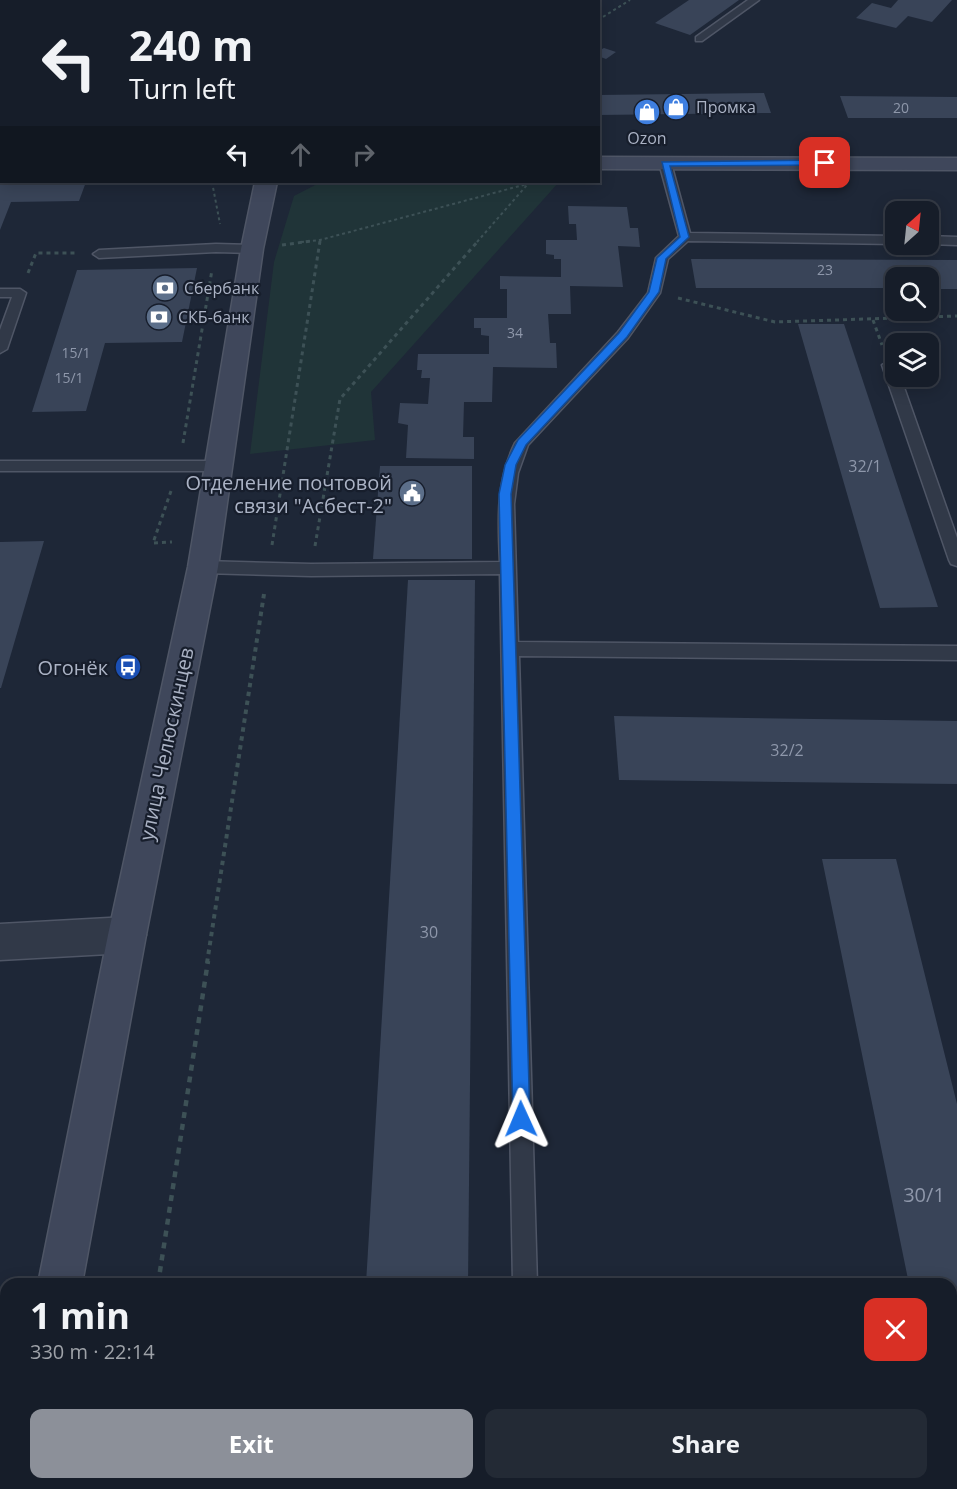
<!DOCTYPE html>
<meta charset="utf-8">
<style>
:root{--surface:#161d29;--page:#232a35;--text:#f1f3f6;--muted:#9ea2a8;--line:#353b46;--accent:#8c9099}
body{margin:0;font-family:"Open Sans",sans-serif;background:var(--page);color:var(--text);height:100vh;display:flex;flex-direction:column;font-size:22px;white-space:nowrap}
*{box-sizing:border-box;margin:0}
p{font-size:20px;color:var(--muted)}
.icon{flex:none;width:33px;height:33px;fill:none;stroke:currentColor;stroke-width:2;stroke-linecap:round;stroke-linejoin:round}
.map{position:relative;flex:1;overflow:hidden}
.panel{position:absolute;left:0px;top:1278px;width:957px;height:212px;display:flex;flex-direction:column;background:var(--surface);border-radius:18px 18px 0 0;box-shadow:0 3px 15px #0003,0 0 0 2px var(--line)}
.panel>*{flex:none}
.hud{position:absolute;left:0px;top:0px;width:600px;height:183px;box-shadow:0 3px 15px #0003,0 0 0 2px var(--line);background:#161d29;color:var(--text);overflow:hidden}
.needle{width:39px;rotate:27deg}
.fabs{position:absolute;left:885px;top:201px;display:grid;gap:12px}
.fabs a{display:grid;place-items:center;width:54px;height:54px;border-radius:12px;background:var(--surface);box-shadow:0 3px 15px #0003,0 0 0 2px var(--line);font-size:30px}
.pin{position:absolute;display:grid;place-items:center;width:51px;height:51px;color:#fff;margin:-26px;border-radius:12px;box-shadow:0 3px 9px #0006}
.me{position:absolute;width:66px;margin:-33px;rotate:359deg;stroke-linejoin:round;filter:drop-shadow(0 0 4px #0008)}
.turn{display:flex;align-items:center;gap:21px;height:126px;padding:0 30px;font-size:27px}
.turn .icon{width:78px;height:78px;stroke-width:2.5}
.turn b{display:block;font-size:42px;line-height:51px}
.lanes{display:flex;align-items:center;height:57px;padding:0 30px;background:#0003;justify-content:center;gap:30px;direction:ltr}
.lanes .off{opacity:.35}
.round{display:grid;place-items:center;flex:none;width:63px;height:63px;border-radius:12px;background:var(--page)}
.summary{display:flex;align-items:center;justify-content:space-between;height:102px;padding:0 30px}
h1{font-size:36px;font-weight:700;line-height:45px}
.button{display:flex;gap:12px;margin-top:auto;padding:12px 30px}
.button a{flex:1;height:69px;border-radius:12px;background:var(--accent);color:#fff;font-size:24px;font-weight:700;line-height:69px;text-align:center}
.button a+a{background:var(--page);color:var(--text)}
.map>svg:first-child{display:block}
.green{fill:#203438}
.building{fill:#394458}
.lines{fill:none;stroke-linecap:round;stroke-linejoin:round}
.lane-casing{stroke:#4f5666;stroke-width:3}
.street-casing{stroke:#4f5666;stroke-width:3}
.secondary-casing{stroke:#4f5666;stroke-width:3}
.path-far3{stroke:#3d5156;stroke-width:2;stroke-dasharray:3 3;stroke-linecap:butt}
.path-far2{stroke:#3d5156;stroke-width:3;stroke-dasharray:4 4;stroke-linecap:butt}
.path-far1{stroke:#3d5156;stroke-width:4;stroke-dasharray:4.5 4.5;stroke-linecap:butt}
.path{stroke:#3d5156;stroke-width:4.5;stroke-dasharray:6 6;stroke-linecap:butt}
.lane{fill:#313948;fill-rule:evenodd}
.street{fill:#313948;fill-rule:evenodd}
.secondary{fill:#3f475b;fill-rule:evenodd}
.route{fill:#1a73e8;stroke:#114b97;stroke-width:1.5}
.labels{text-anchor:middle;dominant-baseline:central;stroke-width:4.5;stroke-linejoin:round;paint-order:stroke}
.far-number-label{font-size:14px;fill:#8e97aa}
.far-poi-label{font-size:16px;fill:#abb3c5;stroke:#171e2c;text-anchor:start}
.number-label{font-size:16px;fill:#8e97aa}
.poi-label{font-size:20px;fill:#abb3c5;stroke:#171e2c;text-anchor:end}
.street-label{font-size:20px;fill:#abb3c5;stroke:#171e2c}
.near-number-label{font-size:20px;fill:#8e97aa}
</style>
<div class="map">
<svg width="957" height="1489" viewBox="0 0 957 1489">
<rect width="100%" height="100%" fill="#1e2737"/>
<polygon class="green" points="321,182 559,182 371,392 375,440 250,454 274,262 294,196"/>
<g class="building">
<polygon points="689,0 739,0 690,35 655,23"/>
<polygon points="898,0 952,0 932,22 908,16 896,28 856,18 872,3 891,8"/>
<polygon points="604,48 616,52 606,59 598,56 598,51"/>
<polygon points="764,93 771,113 598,115 598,95"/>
<polygon points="840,96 957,97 957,118 848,118"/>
<polygon points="0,182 86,182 79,201 11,202 0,230"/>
<polygon points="568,206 627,207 630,228 638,228 640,247 618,246 623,287 570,286 571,314 548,314 550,343 556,343 557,368 493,367 492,402 464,402 463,437 474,437 474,459 406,458 408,425 398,423 400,403 428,404 430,378 421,378 422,370 417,370 418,354 489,354 489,336 481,335 481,328 474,328 474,318 507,318 507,289 500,289 500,276 561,277 561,259 554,259 554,255 546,254 546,240 577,240 576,224 569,224"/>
<polygon points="691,259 957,260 957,289 928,289 928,278 896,278 896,288 696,288"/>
<polygon points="197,268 182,342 105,343 86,411 32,412 77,270"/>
<polygon points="798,324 844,324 938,607 880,608"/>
<polygon points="380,466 472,466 472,559 373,559"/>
<polygon points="44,541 1,688 0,688 0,542"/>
<polygon points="408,580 475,580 468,1284 366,1284"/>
<polygon points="614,716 957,721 957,784 619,780"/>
<polygon points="822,859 896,859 957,1104 957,1489 951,1489 950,1484 951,1284 909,1284"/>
<rect x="354" y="1484" width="112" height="5"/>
</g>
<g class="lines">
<defs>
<g id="lane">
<polygon points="546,0 559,0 560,2 547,2"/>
<polygon points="748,0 759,0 702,41 696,41 696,37"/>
<rect x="0" y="20" width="2" height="6"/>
<path d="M665 160 671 163 690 233 896 236V244L688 241 668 259 660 293 628 338 528 445 518 473 514 504 518 642 957 646V660L519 656 537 1284H513L500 574 311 576 203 573 197 571 195 567 197 563 203 561 311 564 500 562C498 520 496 482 515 443L618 332 648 293 656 258 679 236 659 163Z"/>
<polygon points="928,236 957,237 957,245 928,244"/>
<polygon points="216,244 252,245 258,249 252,253 216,252 99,258 93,254 99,250"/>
<polygon points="0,289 20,289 26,293 7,349 0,353 0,330 12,297 0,297"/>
<polygon points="889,361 896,365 896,376 900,376 957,538 957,566 951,564 949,560 882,365"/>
<polygon points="0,461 218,461 225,466 218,471 0,471"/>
<polygon points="517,1484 543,1484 544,1489 518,1489"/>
</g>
<polygon id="street" points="127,917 140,923 146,935 140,947 127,953 0,960 0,924"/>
<g id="secondary">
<polygon points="74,0 94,0 95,2 75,2"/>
<polygon points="559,0 577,0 558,2"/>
<polygon points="598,157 957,158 957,170 598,169"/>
<polygon points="255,182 277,182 263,249 218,567 146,935 82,1284 38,1284 108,935 188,567 241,249"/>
<polygon points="6,1466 6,1484 46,1484 45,1489 0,1489 0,1478"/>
</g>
</defs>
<use href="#lane" class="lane-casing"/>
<use href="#street" class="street-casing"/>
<use href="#secondary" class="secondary-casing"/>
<g class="path-far3">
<polyline points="41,0 45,2"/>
<polyline points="135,0 139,2"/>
<polyline points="507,2 509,0"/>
<polyline points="598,20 630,0"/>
<polyline points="212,182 220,224"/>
<polyline points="301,242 320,240 527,184 585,184"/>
<polyline points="320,242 320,240"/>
<polyline points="477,242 527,185"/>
</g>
<g class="path-far2">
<polyline points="282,245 312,241"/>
<polyline points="28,273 36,253 76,253"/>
<polyline points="678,298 775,322 957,316"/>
<polyline points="873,320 882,345"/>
<polyline points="183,443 212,270"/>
<polyline points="171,491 153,543 172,542"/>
<polyline points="272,545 320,241"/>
<polyline points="315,546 340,399 478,241"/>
</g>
<polyline class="path-far1" points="207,963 264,594"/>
<g class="path">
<polyline points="158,1284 208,961"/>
<polyline points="127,1489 128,1484"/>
</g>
<use href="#lane" class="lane"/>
<use href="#street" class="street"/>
<use href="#secondary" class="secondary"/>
</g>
<polygon class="route" points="825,160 828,161 828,165 670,166 689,237 666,259 659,292 627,337 526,445 516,465 511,494 530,1119 527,1125 521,1128 515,1125 513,1119 499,494 505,465 518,440 619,333 649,292 657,258 680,237 662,162"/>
<defs>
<symbol id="shop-disc" viewBox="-11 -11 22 22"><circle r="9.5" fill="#3f7fe0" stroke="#171e2c"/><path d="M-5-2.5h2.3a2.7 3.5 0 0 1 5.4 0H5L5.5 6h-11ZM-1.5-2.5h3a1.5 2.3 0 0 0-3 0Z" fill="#fff"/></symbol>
<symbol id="bank-disc" viewBox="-11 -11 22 22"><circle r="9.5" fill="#5c6f8a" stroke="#171e2c"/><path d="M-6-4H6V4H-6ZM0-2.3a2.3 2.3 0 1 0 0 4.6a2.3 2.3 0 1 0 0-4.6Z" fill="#fff"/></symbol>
<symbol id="civic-disc" viewBox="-11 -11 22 22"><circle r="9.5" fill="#5c6f8a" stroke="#171e2c"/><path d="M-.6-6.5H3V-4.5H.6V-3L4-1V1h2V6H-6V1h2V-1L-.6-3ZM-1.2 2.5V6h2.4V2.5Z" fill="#fff"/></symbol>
<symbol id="bus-disc" viewBox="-11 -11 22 22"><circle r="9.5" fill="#1a4fb4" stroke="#171e2c"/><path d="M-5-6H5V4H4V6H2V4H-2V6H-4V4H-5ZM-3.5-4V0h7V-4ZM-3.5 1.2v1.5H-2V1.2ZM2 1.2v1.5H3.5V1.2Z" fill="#fff"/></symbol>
</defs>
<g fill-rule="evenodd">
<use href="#shop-disc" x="661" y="92" width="30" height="30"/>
<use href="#shop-disc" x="632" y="97" width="30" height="30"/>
<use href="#bank-disc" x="150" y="273" width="30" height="30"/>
<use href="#bank-disc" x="144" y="302" width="30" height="30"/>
<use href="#civic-disc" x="397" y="478" width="30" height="30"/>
<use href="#bus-disc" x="113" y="652" width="30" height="30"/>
</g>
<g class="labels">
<g class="far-number-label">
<text x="901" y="107">20</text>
<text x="825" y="269">23</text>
<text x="515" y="332">34</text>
<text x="76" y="352">15/1</text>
<text x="69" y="377">15/1</text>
</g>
<g class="far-poi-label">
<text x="696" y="107">Промка</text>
<text x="647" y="138" text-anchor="middle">Ozon</text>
<text x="184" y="288">Сбербанк</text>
<text x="178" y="317">СКБ-банк</text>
</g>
<g class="number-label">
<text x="865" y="466">32/1</text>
<text x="787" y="750">32/2</text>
<text x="429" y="932">30</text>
</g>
<g class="poi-label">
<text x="392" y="482">Отделение почтовой<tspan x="392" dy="23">связи "Асбест-2"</tspan></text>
<text x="108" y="667">Огонёк</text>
</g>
<g class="street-label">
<text transform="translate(166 744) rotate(-78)">улица Челюскинцев</text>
</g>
<g class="near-number-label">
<text x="924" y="1194">30/1</text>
</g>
</g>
</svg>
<div class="fabs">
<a><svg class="needle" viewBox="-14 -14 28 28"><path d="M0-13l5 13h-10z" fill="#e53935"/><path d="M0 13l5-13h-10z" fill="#9ea2a8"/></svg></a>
<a><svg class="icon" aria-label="search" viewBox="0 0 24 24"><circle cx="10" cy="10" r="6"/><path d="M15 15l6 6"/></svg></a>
<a><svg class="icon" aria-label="layers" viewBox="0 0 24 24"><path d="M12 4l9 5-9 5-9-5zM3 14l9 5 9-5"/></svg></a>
</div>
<div class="pin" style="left:825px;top:163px;background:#d93025"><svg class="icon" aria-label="arrive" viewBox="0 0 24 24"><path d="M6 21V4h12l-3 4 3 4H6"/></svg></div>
<svg class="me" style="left:521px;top:1119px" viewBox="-20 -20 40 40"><path d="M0-17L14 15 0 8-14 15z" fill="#1a73e8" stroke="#fff" stroke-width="4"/></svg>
<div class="hud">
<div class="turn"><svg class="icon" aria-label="left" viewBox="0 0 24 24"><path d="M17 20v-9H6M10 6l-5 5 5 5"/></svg><div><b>240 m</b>Turn left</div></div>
<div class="lanes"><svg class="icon" aria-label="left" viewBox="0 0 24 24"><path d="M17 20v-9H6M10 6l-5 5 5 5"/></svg><svg class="icon off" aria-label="ahead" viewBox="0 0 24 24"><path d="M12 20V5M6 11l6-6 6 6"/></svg><svg class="icon off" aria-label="right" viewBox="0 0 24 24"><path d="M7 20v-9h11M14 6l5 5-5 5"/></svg></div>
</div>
<section class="panel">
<div class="summary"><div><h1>1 min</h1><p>330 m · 22:14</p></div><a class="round" style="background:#d93025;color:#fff"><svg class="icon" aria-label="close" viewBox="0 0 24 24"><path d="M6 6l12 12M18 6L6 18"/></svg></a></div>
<div class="button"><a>Exit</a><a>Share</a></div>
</section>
</div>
